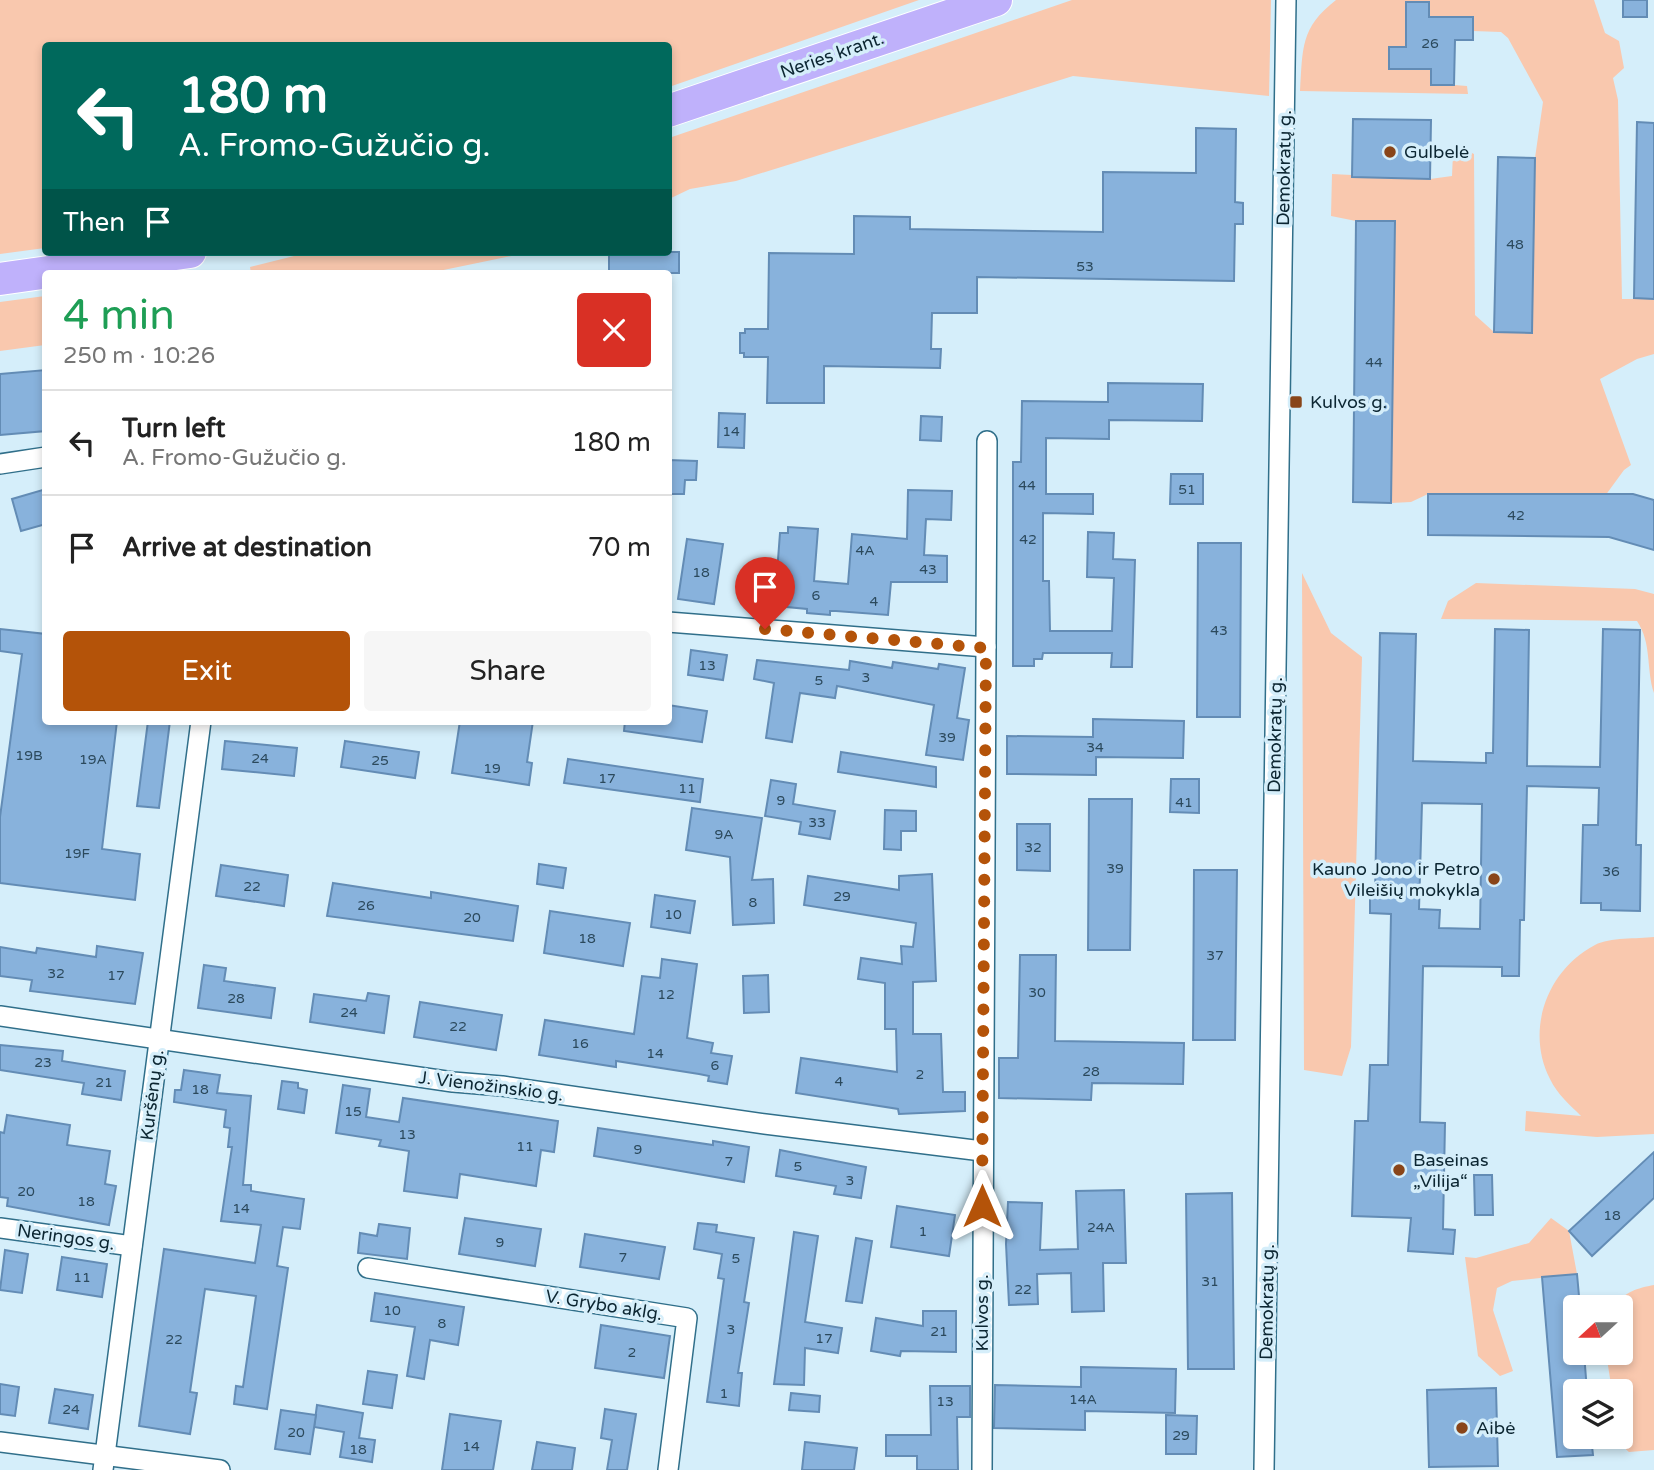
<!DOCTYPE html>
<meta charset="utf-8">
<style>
:root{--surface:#fff;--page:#f6f6f6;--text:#222;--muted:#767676;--line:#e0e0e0;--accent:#b45309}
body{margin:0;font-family:"Varela Round",sans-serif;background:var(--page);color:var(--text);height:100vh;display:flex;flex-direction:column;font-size:26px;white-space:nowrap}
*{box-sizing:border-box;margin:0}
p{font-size:23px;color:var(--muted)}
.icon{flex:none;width:38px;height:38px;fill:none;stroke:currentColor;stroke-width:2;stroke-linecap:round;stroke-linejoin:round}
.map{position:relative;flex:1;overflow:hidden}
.panel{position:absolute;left:42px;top:270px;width:630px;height:455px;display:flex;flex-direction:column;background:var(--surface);border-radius:7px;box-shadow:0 4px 10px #0003}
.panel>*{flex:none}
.top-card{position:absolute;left:42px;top:42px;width:630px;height:214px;border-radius:7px;box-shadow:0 4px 10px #0003;background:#00695c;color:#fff;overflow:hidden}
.needle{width:46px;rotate:249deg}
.buttons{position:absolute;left:1563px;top:1295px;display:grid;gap:14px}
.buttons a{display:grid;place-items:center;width:70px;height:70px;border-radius:7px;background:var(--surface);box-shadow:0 4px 10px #0003;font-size:35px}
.pin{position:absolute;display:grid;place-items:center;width:60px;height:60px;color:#fff;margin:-72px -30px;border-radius:50% 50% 50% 0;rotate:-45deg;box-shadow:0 0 7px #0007}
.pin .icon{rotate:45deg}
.me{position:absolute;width:77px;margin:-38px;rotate:0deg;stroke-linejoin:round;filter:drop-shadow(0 0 5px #0008)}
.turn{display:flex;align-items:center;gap:24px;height:147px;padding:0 21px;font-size:32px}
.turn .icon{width:91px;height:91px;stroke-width:2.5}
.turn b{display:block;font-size:49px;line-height:60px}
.then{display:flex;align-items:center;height:66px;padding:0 21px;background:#0003;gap:14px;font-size:26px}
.round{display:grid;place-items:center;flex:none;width:74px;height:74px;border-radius:7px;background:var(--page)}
.headline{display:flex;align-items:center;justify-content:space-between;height:119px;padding:0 21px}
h1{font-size:42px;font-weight:600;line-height:52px;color:#1e9e55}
.cta{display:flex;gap:14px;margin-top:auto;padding:14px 21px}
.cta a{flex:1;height:80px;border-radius:7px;background:var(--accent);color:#fff;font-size:28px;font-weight:600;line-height:80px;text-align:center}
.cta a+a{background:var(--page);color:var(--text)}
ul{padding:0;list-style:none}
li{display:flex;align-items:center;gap:21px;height:105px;padding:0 21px;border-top:2px solid var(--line)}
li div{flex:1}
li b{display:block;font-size:26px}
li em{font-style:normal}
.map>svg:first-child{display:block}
.green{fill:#f9c8ae}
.building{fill:#88b2dc;stroke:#638cb5;stroke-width:2;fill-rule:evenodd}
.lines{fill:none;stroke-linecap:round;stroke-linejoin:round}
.street-casing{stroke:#306f8a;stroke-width:22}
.primary-casing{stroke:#fff;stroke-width:34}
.street{stroke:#fff;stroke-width:19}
.primary{stroke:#bfb1fb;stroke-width:32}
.route{stroke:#b45309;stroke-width:12;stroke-dasharray:0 21.6}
.poi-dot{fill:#894519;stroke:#d5eefa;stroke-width:2.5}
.labels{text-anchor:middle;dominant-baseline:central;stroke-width:7;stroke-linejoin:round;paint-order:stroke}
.number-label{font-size:14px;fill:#2b495c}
.street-label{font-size:18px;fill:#0c2632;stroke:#d5eefa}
.poi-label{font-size:18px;fill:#0c2632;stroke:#d5eefa;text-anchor:start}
</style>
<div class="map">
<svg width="1654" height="1470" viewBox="0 0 1654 1470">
<rect width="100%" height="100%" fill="#d5eefa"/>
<g class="green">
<polygon points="0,0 919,0 669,87 668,46 46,46 45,248 0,254"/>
<polygon points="1072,0 1271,0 1269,96 1073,76 736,181 690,189 669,199 669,138"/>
<path d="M1336 0H1594L1605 33 1619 41 1624 68 1613 78 1618 100 1622 299H1654V354L1637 359 1600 379 1631 465 1624 470 1605 496 1428 494 1411 502 1391 503 1395 222 1356 221 1331 216 1332 174 1430 179 1452 176 1453 153 1464 149 1474 154 1475 315 1494 332 1531 333 1535 158 1543 102 1508 38 1501 32 1473 31 1472 17H1429V2H1406V47H1389V69H1431L1454 85 1467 86 1468 94 1300 91C1303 48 1300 28 1336 0Z"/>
<polygon points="310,252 531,252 429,273 251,273 250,267"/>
<polygon points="45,296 45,345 0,351 0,302"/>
<polygon points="1302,573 1331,633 1362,657 1351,1047 1342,1076 1304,1070"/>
<path d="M1476 583 1635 589 1654 594V693C1646 669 1652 643 1637 621L1441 619 1448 601Z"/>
<path d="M1654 937V1134L1597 1137 1525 1131 1526 1111 1581 1116C1570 1105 1557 1094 1550 1079 1525 1030 1547 970 1595 945 1610 937 1637 939 1654 937Z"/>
<polygon points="1551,1218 1569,1231 1577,1274 1512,1281 1497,1288 1493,1310 1513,1371 1500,1376 1478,1356 1465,1257 1476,1258 1529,1243"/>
<path d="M1654 1285V1450L1629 1452 1619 1443 1620 1391H1612L1606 1353H1620V1307H1615C1623 1292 1638 1288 1654 1285Z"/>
</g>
<g class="building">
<rect x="1623" y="0" width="24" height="17"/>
<polygon points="1406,2 1429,2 1429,17 1473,17 1473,40 1455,40 1454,85 1431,85 1431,69 1389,69 1389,47 1406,47"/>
<polygon points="1353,119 1431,120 1430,179 1352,177"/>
<polygon points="1637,122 1654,123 1654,299 1634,298"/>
<polygon points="1196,128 1236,129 1235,202 1243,203 1243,224 1235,224 1234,281 977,277 977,313 932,313 931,349 941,349 940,368 824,366 824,403 767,403 768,357 744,357 744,353 740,353 740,333 745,333 745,329 768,329 769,253 854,254 854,216 910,217 910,229 1103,232 1103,172 1196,173"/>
<polygon points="1498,157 1535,158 1532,333 1494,332"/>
<polygon points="1356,221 1395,221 1391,503 1353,502"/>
<rect x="609" y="252" width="70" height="21"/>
<polygon points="46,370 46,431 0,435 0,374"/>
<polygon points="1108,383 1203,384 1202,421 1109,420 1109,439 1046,438 1046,494 1093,494 1093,514 1043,513 1043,581 1049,581 1050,631 1112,631 1114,578 1087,577 1088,532 1114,533 1113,559 1135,560 1132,667 1111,667 1112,653 1043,653 1042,659 1034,659 1034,666 1013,666 1013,462 1021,462 1022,401 1108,402"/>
<polygon points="719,413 745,414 744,448 718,447"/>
<polygon points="921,416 942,417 941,441 920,440"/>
<polygon points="668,460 697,461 696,480 685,480 684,494 668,494"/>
<polygon points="1171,474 1203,474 1203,504 1170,504"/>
<polygon points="46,489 46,524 21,531 12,499"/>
<polygon points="908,490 952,491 951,520 926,519 924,555 947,556 947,582 891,582 888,615 836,611 830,611 830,615 807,613 807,609 766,605 770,572 777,573 780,533 788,533 788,527 818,529 814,581 848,584 852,534 907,539"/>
<polygon points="1428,494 1633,494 1654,500 1654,550 1609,537 1428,535"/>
<polygon points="687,539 723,544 714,604 678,599"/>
<polygon points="1198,543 1241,543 1240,717 1197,717"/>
<polygon points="0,629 46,634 46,721 117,721 102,849 140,854 135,900 0,883 0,817 22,654 0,651"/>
<path d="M1495 629 1529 630 1527 766 1600 767 1603 629 1640 630 1636 845H1641L1640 911 1601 910V903H1581L1583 825H1598L1599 788 1527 786 1524 920H1520L1519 976H1502V967L1423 966 1420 1122 1445 1123 1443 1229 1455 1230 1453 1254 1408 1251 1411 1218 1352 1216 1355 1121H1368L1370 1065H1388L1391 914 1370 913V896H1375L1380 633 1416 634 1413 761 1486 763V753H1493ZM1422 803 1482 804 1480 929 1439 928 1440 910 1419 909Z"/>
<polygon points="691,650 727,655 723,680 688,675"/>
<polygon points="757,660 849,670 850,661 892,668 893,662 938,669 939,664 965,668 957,718 969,720 963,760 926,755 934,705 837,686 835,698 800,693 792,742 766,738 774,683 754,679"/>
<polygon points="668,705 707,711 702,742 624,731 625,721 668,721"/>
<polygon points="1093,719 1184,721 1183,758 1096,757 1096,775 1007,774 1007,736 1093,737"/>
<polygon points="148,721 170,721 159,808 137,806"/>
<polygon points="460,721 533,721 527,762 532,763 529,785 452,773"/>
<polygon points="225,741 297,748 294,776 222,769"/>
<polygon points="345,741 419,752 415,778 341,767"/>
<polygon points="841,752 936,767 936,787 838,772"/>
<polygon points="568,759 703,779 700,802 564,783"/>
<polygon points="1171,779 1199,779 1199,813 1170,812"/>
<polygon points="771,780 796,784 793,804 835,811 830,839 799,834 801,822 765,816"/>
<polygon points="1089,799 1132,799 1130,950 1088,950"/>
<polygon points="692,808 762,818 752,880 773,879 774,923 733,925 730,857 686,850"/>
<polygon points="885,810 916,811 916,831 901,831 901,850 884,849"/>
<polygon points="1017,824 1050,824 1050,871 1017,870"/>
<polygon points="539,864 566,868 563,888 537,884"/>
<polygon points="221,865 288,875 284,906 216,896"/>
<polygon points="1194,870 1237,870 1235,1040 1193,1040"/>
<polygon points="932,874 936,981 913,982 913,1034 941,1034 943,1092 965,1092 965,1111 899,1114 898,1109 796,1093 801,1058 897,1072 896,1029 885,1029 885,983 858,979 861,958 902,964 901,946 913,947 916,923 804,905 808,876 899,890 899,876"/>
<polygon points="333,883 431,898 431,892 518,906 513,941 327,916"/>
<polygon points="655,895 695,901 690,933 651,927"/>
<polygon points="550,911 630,923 623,966 544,953"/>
<polygon points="97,946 143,953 135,1004 30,991 32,980 0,976 0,947 36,953 37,948 96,957"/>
<polygon points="1020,955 1056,955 1055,1041 1184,1043 1183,1084 1092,1083 1091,1100 999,1098 999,1058 1018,1058"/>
<polygon points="662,959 697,964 687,1038 713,1043 711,1053 732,1056 727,1084 708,1081 709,1076 699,1074 616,1061 616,1067 539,1055 545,1020 634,1034 642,976 660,978"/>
<polygon points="204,965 226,968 224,981 275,988 271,1018 198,1008"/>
<polygon points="768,975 769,1012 744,1013 743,976"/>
<polygon points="368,993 389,996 384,1033 310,1022 314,994 366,1001"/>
<polygon points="420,1002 502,1015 496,1050 414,1037"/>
<polygon points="0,1045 63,1051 62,1061 125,1071 121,1100 82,1094 84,1083 0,1070"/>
<polygon points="184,1070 220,1075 217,1093 251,1096 243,1185 251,1185 251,1191 304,1199 300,1229 283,1227 277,1266 288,1268 267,1409 234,1404 236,1386 243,1387 256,1296 205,1289 190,1392 197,1393 190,1434 139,1426 164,1249 255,1263 261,1225 221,1221 232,1147 228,1147 230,1128 224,1127 226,1110 174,1102 175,1090 181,1090"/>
<polygon points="282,1081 298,1083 298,1088 307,1090 304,1113 278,1109"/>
<polygon points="343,1085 370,1089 366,1117 399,1122 403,1098 558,1121 554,1152 541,1150 536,1186 460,1174 457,1198 404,1191 409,1151 379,1146 381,1140 336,1133"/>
<polygon points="7,1115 70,1125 67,1145 110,1151 105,1184 116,1186 109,1225 7,1206 8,1198 0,1197 0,1132 4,1133"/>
<polygon points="598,1128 713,1145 713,1141 749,1147 744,1182 594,1156"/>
<polygon points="780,1150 866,1167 861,1198 834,1194 836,1186 776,1176"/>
<polygon points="1654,1152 1654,1198 1592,1256 1569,1231"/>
<polygon points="1474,1175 1492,1175 1493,1215 1475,1215"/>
<polygon points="1124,1190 1126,1263 1103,1263 1104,1311 1072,1312 1071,1273 1037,1274 1038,1304 1009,1305 1006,1244 1008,1202 1042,1203 1040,1250 1078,1249 1076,1191"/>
<polygon points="1232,1193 1234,1369 1188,1369 1186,1194"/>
<polygon points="897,1206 955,1215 949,1256 891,1247"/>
<polygon points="465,1218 541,1229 535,1266 459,1254"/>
<polygon points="698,1223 717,1225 716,1232 754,1238 744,1302 749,1303 738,1373 742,1373 739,1406 707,1402 724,1279 718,1278 722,1254 694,1249"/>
<polygon points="379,1224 410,1228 407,1259 358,1253 360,1233 377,1236"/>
<polygon points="794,1232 818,1236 805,1322 842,1328 838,1353 805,1348 804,1385 774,1384"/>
<polygon points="585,1234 665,1247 659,1279 580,1267"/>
<polygon points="856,1238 872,1241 862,1303 846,1301"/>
<polygon points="5,1250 28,1254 22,1293 0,1290"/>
<polygon points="62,1257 107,1264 102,1297 57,1290"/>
<polygon points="1577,1274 1580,1307 1575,1307 1575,1353 1584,1353 1587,1391 1575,1391 1575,1437 1591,1437 1593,1455 1557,1457 1542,1277"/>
<polygon points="375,1293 464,1307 458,1345 430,1340 424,1379 407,1376 415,1327 371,1321"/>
<polygon points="923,1311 956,1311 956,1352 901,1351 900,1356 871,1351 876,1318 923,1326"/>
<polygon points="601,1325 670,1336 664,1378 595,1368"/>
<polygon points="1081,1367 1176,1369 1175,1413 1085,1411 1085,1430 994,1428 995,1385 1081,1387"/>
<polygon points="368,1371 397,1375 392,1408 363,1404"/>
<polygon points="0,1384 19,1387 15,1416 0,1414"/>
<polygon points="930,1386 970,1386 970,1417 957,1417 958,1470 917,1470 917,1456 886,1456 886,1435 931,1435"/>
<polygon points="1496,1388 1498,1466 1429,1467 1427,1390"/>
<polygon points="55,1389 93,1395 88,1429 49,1423"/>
<polygon points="791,1393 820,1396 819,1412 789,1410"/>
<polygon points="317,1405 363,1413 359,1438 375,1440 372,1462 340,1457 344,1432 314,1427"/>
<polygon points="605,1409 636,1414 627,1470 607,1470 612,1440 601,1438"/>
<polygon points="281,1410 316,1415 310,1454 275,1449"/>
<polygon points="450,1414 501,1421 493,1470 442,1470"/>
<polygon points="1166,1415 1197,1416 1196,1454 1166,1454"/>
<polygon points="537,1442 575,1448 572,1470 532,1470"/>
<polygon points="805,1442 857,1448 854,1470 802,1470"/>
</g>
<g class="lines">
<defs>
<g id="street">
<polyline points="0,464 46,457"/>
<polyline points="668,622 986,647"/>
<polyline points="0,1016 453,1082 502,1086 765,1124 982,1151"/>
<polyline points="0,1228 132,1246"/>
<polyline points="368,1268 687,1318 668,1470"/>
<polyline points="0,1442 220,1470"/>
<polyline points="103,1470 201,721"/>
<polyline points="982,1470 987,441"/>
<polyline points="1264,1470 1286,0"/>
</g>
<g id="primary">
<polyline points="668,111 996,0"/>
<polyline points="0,279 190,252"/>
</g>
</defs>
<use href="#street" class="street-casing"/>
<use href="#primary" class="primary-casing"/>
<use href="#street" class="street"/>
<use href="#primary" class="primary"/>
</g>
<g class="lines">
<polyline class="route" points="765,629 986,648 982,1206"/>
</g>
<g class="poi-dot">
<circle cx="1390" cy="152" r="7"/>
<rect x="1289" y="395" width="14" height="14" rx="3.5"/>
<circle cx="1494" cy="879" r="7"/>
<circle cx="1399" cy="1170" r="7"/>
<circle cx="1462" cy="1428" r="7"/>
</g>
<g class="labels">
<g class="number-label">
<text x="1430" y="43">26</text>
<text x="1515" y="244">48</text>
<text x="1085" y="266">53</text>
<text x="1374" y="362">44</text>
<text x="731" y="431">14</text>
<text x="1027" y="485">44</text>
<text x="1187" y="489">51</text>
<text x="1516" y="515">42</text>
<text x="1028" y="539">42</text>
<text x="865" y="550">4A</text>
<text x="928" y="569">43</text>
<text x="701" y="572">18</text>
<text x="816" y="595">6</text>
<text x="874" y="601">4</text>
<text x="1219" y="630">43</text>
<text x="707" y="665">13</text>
<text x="866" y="677">3</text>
<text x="819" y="680">5</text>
<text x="947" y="737">39</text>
<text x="1095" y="747">34</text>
<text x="29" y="755">19B</text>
<text x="260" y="758">24</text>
<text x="93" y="759">19A</text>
<text x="380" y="760">25</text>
<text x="492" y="768">19</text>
<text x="607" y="778">17</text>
<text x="687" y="788">11</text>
<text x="781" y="800">9</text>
<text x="1184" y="802">41</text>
<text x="817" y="822">33</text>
<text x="724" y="834">9A</text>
<text x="1033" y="847">32</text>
<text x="77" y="853">19F</text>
<text x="1115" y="868">39</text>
<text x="1611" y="871">36</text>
<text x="252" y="886">22</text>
<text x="842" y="896">29</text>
<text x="753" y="902">8</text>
<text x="366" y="905">26</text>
<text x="673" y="914">10</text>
<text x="472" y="917">20</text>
<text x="587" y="938">18</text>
<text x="1215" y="955">37</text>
<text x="56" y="973">32</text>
<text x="116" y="975">17</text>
<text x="1037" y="992">30</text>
<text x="666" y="994">12</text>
<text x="236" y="998">28</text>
<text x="349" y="1012">24</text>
<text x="458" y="1026">22</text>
<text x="580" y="1043">16</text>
<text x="655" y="1053">14</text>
<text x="43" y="1062">23</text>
<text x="715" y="1065">6</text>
<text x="1091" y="1071">28</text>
<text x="920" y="1074">2</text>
<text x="839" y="1081">4</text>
<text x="104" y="1082">21</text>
<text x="200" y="1089">18</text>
<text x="353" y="1111">15</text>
<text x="407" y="1134">13</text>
<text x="525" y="1146">11</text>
<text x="638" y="1149">9</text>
<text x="729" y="1161">7</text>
<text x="798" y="1166">5</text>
<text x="850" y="1180">3</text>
<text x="26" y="1191">20</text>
<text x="86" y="1201">18</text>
<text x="241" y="1208">14</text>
<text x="1612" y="1215">18</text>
<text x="1101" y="1227">24A</text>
<text x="923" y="1231">1</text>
<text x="500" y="1242">9</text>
<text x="623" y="1257">7</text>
<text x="736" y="1258">5</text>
<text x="82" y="1277">11</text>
<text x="1210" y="1281">31</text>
<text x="1023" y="1289">22</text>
<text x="392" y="1310">10</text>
<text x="442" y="1323">8</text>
<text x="731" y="1329">3</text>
<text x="939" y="1331">21</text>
<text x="824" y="1338">17</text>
<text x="174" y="1339">22</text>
<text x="632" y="1352">2</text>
<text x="724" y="1393">1</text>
<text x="1083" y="1399">14A</text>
<text x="945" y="1401">13</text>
<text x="71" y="1409">24</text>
<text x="296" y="1432">20</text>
<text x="1181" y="1435">29</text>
<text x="471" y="1446">14</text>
<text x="358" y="1449">18</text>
</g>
<g class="street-label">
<text transform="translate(832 55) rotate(-19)">Neries krant.</text>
<text transform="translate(1284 168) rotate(-89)">Demokratų g.</text>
<text transform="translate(1275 735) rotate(-89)">Demokratų g.</text>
<text transform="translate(491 1086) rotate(7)">J. Vienožinskio g.</text>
<text transform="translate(152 1095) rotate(-83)">Kuršėnų g.</text>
<text transform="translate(66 1237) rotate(8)">Neringos g.</text>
<text transform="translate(1267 1302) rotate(-89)">Demokratų g.</text>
<text transform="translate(604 1305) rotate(9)">V. Grybo aklg.</text>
<text transform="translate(982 1313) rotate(-90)">Kulvos g.</text>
</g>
<g class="poi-label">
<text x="1404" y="152">Gulbelė</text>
<text x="1310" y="402">Kulvos g.</text>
<text x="1480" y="869" text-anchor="end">Kauno Jono ir Petro<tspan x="1480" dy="21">Vileišių mokykla</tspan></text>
<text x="1413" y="1160">Baseinas<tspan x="1413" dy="21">„Vilija“</tspan></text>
<text x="1476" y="1428">Aibė</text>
</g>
</g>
</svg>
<div class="buttons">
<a><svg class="needle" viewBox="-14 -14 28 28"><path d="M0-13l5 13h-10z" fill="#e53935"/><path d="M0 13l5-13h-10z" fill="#767676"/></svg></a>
<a><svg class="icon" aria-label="layers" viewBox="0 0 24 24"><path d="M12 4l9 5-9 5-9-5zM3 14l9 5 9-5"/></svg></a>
</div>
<div class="pin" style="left:765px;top:629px;background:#d93025"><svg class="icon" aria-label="arrive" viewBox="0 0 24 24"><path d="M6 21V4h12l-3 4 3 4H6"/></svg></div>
<svg class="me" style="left:982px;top:1206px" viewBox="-20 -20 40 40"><path d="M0-17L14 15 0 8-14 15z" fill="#b45309" stroke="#fff" stroke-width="4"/></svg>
<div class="top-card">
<div class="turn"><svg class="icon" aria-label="left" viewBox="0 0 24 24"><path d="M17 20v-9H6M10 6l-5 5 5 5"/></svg><div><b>180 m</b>A. Fromo-Gužučio g.</div></div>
<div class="then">Then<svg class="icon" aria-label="arrive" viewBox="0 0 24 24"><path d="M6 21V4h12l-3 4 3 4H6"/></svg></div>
</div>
<section class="panel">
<div class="headline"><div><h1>4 min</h1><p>250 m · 10:26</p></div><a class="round" style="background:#d93025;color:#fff"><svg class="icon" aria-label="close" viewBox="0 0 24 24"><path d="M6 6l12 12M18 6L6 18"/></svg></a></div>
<ul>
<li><svg class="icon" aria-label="left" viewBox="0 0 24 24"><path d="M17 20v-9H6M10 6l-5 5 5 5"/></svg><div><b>Turn left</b><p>A. Fromo-Gužučio g.</p></div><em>180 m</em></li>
<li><svg class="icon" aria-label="arrive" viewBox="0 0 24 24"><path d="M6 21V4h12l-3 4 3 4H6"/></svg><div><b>Arrive at destination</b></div><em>70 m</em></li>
</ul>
<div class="cta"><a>Exit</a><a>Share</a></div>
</section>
</div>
